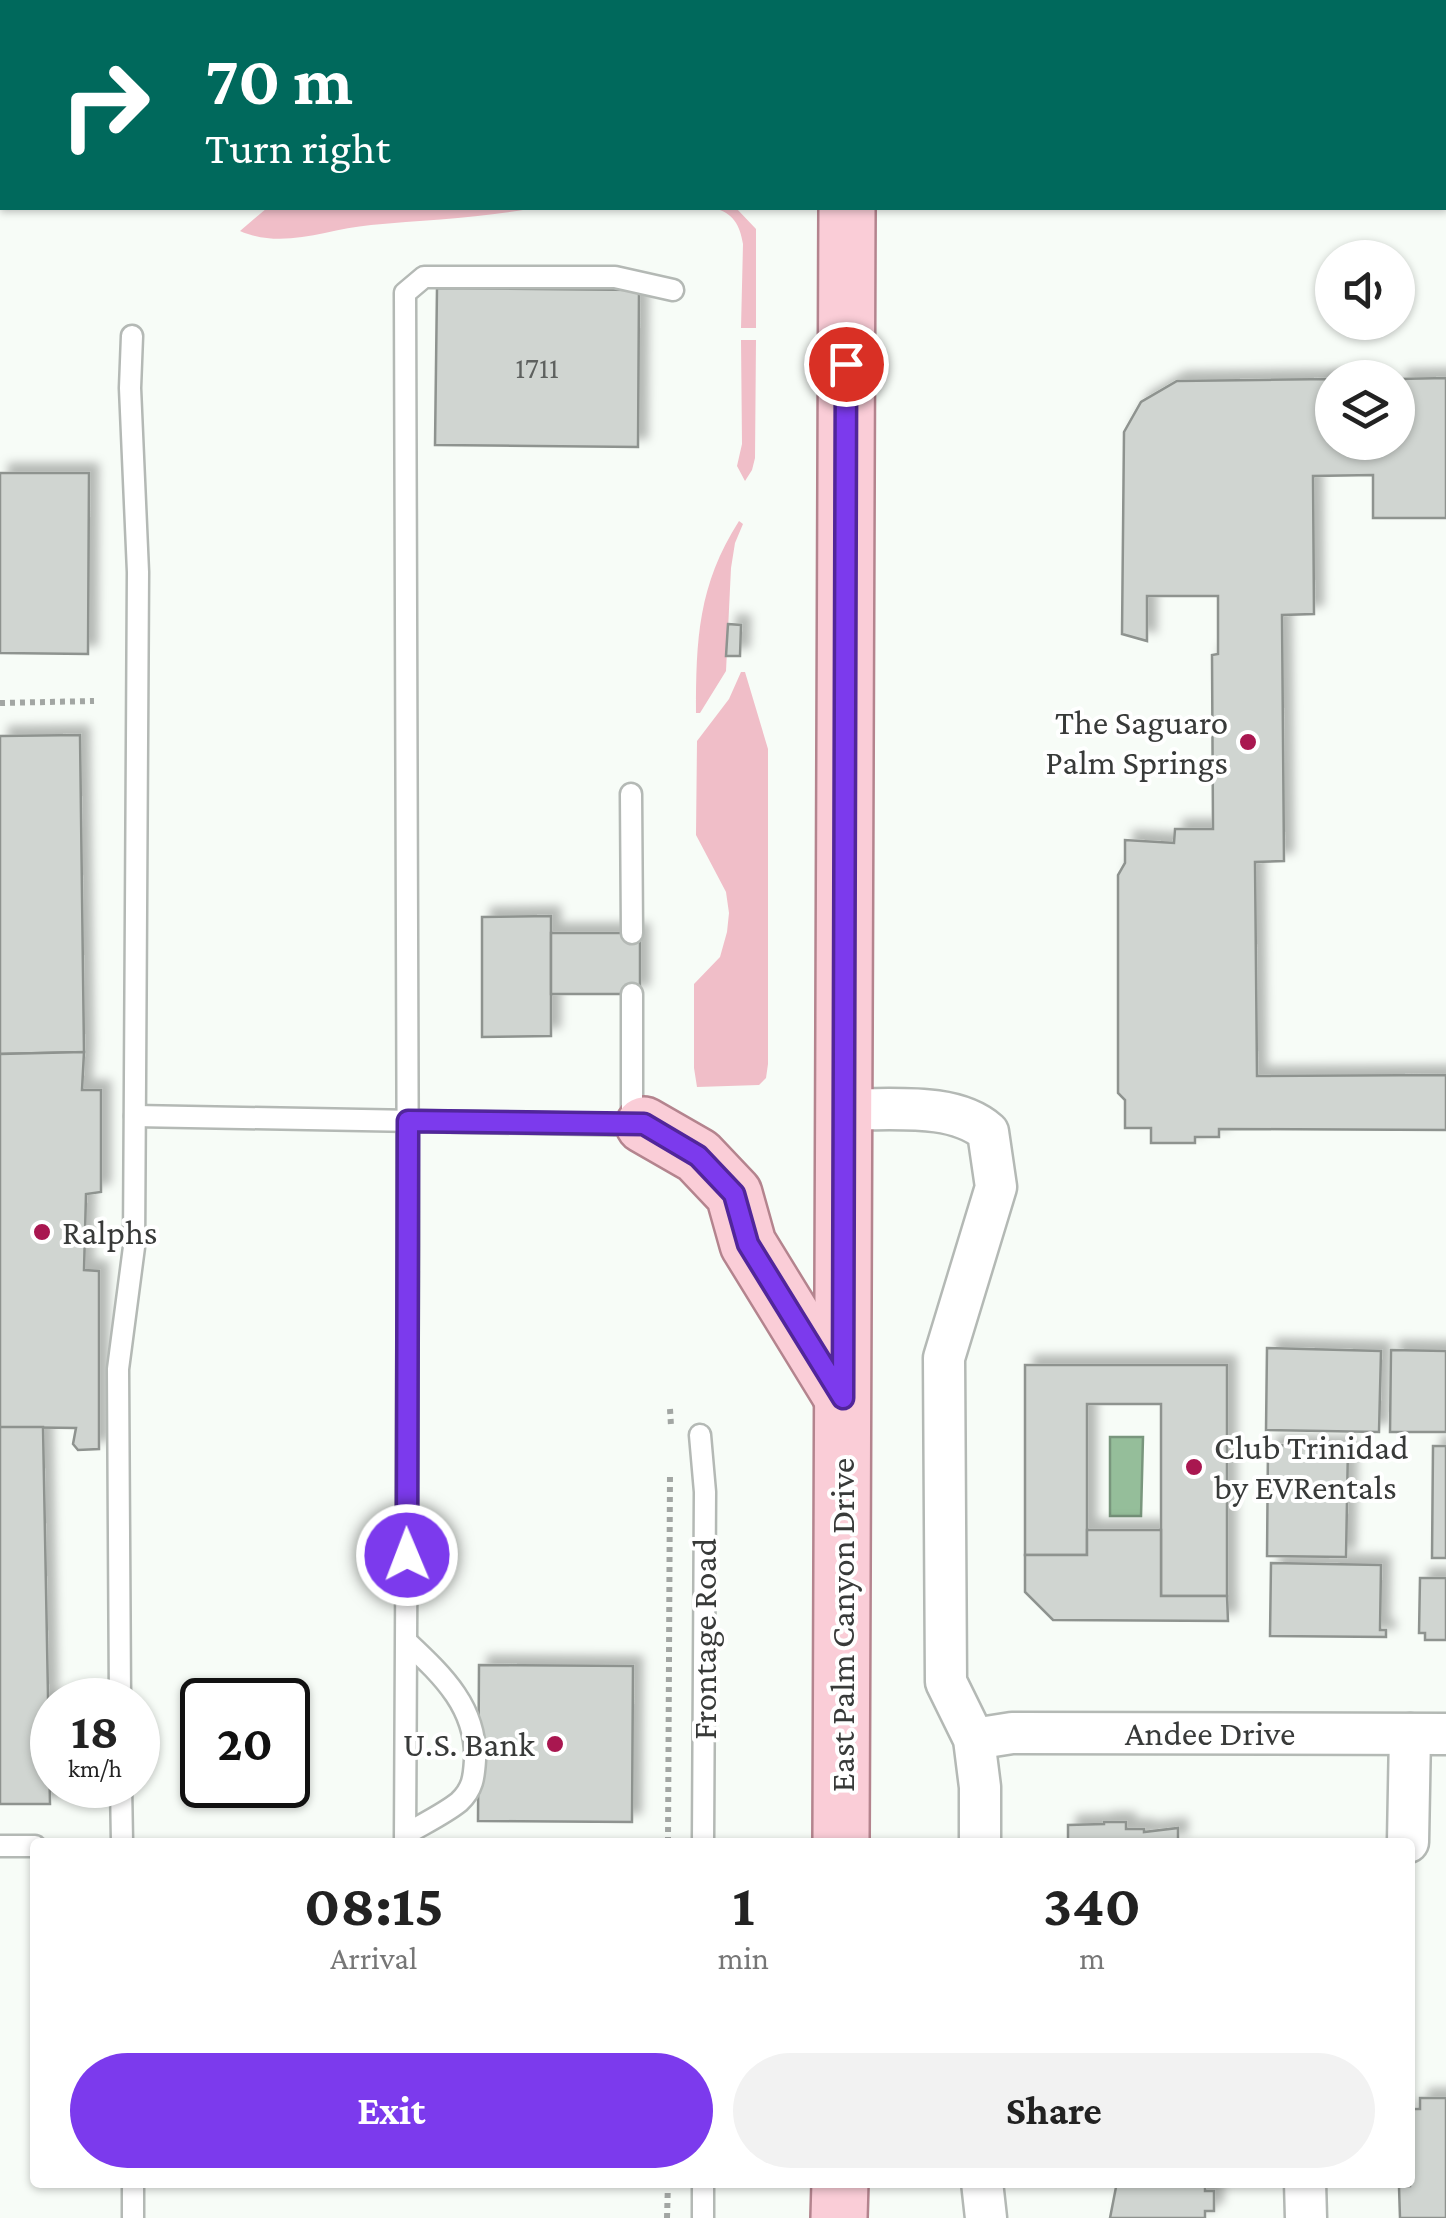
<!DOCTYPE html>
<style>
:root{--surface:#fff;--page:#f2f2f2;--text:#222;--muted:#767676;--accent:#7c3aed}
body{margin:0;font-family:"Crimson Pro",serif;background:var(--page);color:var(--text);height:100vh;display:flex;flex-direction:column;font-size:38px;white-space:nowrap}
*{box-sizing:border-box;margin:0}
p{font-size:32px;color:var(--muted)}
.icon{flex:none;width:55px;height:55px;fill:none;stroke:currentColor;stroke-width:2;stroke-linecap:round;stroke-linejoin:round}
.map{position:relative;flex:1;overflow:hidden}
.panel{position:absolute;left:30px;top:1838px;width:1385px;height:350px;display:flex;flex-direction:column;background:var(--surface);border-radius:10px;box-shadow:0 2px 8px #0004}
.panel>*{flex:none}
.top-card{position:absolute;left:0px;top:0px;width:1448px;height:210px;box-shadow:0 2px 8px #0004;background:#00695c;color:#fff;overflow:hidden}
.fabs{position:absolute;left:1315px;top:240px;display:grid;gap:20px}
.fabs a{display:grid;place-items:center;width:100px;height:100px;border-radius:50%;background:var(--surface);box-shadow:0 2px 8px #0004;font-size:50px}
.speed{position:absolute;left:30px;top:1678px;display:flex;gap:20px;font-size:50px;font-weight:700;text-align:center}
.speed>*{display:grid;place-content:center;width:130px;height:130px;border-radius:50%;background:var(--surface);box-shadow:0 2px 8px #0004;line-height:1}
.speed small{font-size:25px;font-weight:400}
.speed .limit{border:5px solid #111;border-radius:15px;background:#fff;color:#111}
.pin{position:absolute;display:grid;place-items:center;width:85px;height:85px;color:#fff;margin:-42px;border:5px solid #fff;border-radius:50%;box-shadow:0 2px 10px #0007}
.me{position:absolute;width:110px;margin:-55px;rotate:359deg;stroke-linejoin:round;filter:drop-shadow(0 0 8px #0008)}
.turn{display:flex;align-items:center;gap:35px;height:210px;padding:0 40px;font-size:45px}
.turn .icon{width:130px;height:130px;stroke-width:2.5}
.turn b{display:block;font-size:70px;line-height:85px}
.eta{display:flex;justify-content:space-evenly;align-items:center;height:170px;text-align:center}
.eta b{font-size:60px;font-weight:700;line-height:70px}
.button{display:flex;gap:20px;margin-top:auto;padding:20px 40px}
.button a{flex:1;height:115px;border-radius:60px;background:var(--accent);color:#fff;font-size:40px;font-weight:700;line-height:115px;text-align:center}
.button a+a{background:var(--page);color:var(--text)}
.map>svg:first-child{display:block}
.green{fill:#f0bec8}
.water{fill:#95be9a;stroke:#79967d;stroke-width:2.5}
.building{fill:#d0d5d1;stroke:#8e938f;stroke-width:2.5;filter:url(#shadow)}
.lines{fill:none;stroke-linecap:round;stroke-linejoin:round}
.service-casing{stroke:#b4b9b5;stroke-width:25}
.minor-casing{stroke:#b4b9b5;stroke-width:45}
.tertiary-casing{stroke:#b4b9b5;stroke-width:55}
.secondary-casing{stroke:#b4b9b5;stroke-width:60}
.primary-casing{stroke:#b4848e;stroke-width:60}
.path{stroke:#a2a6a3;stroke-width:6;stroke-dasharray:5 5;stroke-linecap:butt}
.service{stroke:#fff;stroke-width:20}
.minor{stroke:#fff;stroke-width:40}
.tertiary{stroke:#fff;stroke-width:50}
.secondary{stroke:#fce6eb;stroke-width:55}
.primary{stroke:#facdd7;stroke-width:55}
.route-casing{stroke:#51269a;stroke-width:25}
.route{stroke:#7c3aed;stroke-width:18}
.poi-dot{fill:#a91750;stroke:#fff;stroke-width:4}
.labels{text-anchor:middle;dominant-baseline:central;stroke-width:8;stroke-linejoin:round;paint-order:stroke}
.number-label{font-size:30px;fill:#5e615f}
.poi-label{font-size:35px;fill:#383a39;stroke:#fff;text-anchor:end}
.street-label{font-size:35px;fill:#383a39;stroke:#fff}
</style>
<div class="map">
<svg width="1446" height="2218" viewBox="0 0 1446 2218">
<defs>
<filter id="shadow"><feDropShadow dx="9" dy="-9" stdDeviation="5" flood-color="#0004"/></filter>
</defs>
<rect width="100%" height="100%" fill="#f7fcf7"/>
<g class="green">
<path d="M267 208H535C480 218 426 220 371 225 326 229 284 250 240 231Z"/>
<path d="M714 208H736L756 229V328H741L743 244C740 225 733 213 714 208Z"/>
<polygon points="741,340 756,340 755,458 752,470 745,481 737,466 742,444"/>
<path d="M739 521 743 524 735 543 731 568 726 671 700 713H696C696 640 698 585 739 521Z"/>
<polygon points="741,672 745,672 768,749 768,1064 766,1078 759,1085 697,1087 694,1068 694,984 720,957 727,932 729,913 726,892 696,835 697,741 729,699"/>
</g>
<polygon class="water" points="1110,1437 1143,1437 1141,1516 1110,1516"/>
<g class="building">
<polygon points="437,288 639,290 638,447 435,445"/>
<polygon points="1446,378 1446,518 1373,518 1373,475 1313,476 1314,614 1282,615 1284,861 1255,862 1257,1076 1446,1075 1446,1130 1219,1129 1219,1137 1195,1137 1195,1143 1151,1143 1151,1128 1125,1128 1125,1100 1118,1093 1118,875 1125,863 1125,840 1174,843 1175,829 1213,829 1212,655 1218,654 1218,596 1147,596 1147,641 1122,634 1124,432 1141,402 1177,381 1332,379 1332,442 1398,442 1398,379"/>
<polygon points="0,473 89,473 88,654 0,653"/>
<polygon points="728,624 741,625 740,656 726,656"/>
<polygon points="80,735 84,1052 0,1054 0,736"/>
<polygon points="551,916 551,1036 482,1037 482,917"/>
<rect x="551" y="933" width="89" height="61"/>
<polygon points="84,1052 82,1090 101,1090 101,1192 86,1194 84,1270 99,1271 99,1449 78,1450 73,1444 76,1428 0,1427 0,1054"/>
<polygon points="1267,1348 1381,1351 1379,1432 1266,1430"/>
<polygon points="1391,1350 1446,1351 1446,1432 1390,1432"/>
<polygon points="1025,1365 1227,1365 1227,1596 1161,1596 1161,1404 1087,1404 1087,1555 1025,1555"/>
<polygon points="0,1427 43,1427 50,1804 0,1804"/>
<polygon points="1268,1445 1348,1446 1346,1557 1267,1556"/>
<polygon points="1433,1446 1446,1446 1446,1558 1432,1558"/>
<polygon points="1087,1530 1161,1530 1161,1596 1227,1596 1228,1621 1053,1620 1025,1592 1025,1555 1087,1555"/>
<polygon points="1271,1563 1381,1565 1380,1630 1386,1630 1386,1637 1270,1636"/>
<polygon points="1420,1578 1446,1578 1446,1640 1425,1640 1425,1633 1419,1633"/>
<polygon points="479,1665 633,1666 632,1822 478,1821"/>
<polygon points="1104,1822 1126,1822 1126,1829 1144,1829 1144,1832 1178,1828 1178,1842 1068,1842 1068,1825 1104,1824"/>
<polygon points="1420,2098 1446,2098 1446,2218 1400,2218 1399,2187 1410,2186 1410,2109 1420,2109"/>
<polygon points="1117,2182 1205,2182 1205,2191 1214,2191 1214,2211 1205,2211 1205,2218 1110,2218"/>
</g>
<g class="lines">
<defs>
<g id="service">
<polyline points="631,794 632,933"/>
<polyline points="632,994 632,1125"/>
<polyline points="135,1116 642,1125"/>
<polyline points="700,1435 705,1492 703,1842"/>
<polyline points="120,1700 118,1369 134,1247 138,572 130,388 132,336"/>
<polyline points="121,1785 122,1842"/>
<path d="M406 1834C423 1824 444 1814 459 1802 473 1789 474 1777 475 1760 477 1708 443 1676 408 1643"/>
<polyline points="405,1842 408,1246 405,293 424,277 615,277 673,290"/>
<polyline points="0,1846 35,1846"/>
<polyline points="133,2182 133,2218"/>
<polyline points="703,2182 703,2218"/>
</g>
<g id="minor">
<path d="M843 1109C888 1111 953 1101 988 1132L996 1187 944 1358 946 1682 974 1739 980 1787V1842"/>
<polyline points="974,1739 1012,1733 1446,1734"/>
<polyline points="1408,1842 1410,1734"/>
<polyline points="982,2182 986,2218"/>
<polyline points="1305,2182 1306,2218"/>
</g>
<polyline id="tertiary" points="0,107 2,107"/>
<polyline id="secondary" points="1445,120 1446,120"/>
<g id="primary">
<polyline points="847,2 847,0"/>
<polyline points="644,1125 698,1156 734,1194 748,1244 842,1397"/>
<polyline points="841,1842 847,208"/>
<polyline points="839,2218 840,2182"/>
</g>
</defs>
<use href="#service" class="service-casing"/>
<use href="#minor" class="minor-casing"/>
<use href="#tertiary" class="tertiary-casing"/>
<use href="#secondary" class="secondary-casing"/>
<use href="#primary" class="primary-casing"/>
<g class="path">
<polyline points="0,703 94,701"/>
<polyline points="670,1409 671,1426"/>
<polyline points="668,1842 670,1474"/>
<polyline points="667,2218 668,2182"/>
</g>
<use href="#service" class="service"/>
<use href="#minor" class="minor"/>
<use href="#tertiary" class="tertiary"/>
<use href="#secondary" class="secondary"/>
<use href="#primary" class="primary"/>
</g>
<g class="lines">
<defs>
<polyline id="route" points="407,1555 408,1121 644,1124 698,1156 734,1194 748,1244 843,1398 846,364"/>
</defs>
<use href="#route" class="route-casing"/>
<use href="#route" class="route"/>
</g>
<g class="poi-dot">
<circle cx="1248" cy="742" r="10"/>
<circle cx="42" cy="1232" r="10"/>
<circle cx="1194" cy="1467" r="10"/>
<circle cx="555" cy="1744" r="10"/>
</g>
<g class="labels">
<g class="number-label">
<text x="537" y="367">1711</text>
</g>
<g class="poi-label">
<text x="1228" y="722">The Saguaro<tspan x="1228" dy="40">Palm Springs</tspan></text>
<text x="62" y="1232" text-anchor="start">Ralphs</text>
<text x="1214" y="1447" text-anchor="start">Club Trinidad<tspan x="1214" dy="40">by EVRentals</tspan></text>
<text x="535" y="1744">U.S. Bank</text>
</g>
<g class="street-label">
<text transform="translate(842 1625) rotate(-90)">East Palm Canyon Drive</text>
<text transform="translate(704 1639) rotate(-90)">Frontage Road</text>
<text x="1210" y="1733">Andee Drive</text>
</g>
</g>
</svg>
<div class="fabs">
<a><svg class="icon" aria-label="sound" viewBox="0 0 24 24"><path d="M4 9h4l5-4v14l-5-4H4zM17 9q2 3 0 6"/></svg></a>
<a><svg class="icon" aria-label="layers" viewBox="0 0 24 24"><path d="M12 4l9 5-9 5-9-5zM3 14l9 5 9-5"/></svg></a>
</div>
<div class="speed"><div>18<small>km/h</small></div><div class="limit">20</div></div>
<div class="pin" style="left:846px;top:364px;background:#d93025"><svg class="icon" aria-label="arrive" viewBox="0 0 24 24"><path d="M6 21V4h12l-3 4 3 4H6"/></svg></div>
<svg class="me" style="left:407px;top:1555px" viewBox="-20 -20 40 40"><circle r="17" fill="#7c3aed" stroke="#fff" stroke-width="3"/><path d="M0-11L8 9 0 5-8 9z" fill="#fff"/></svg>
<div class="top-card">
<div class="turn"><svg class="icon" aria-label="right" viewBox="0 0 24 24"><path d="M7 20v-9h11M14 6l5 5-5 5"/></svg><div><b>70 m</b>Turn right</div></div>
</div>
<section class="panel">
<div class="eta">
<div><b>08:15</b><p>Arrival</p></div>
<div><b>1</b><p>min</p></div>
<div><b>340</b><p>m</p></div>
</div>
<div class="button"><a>Exit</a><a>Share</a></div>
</section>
</div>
